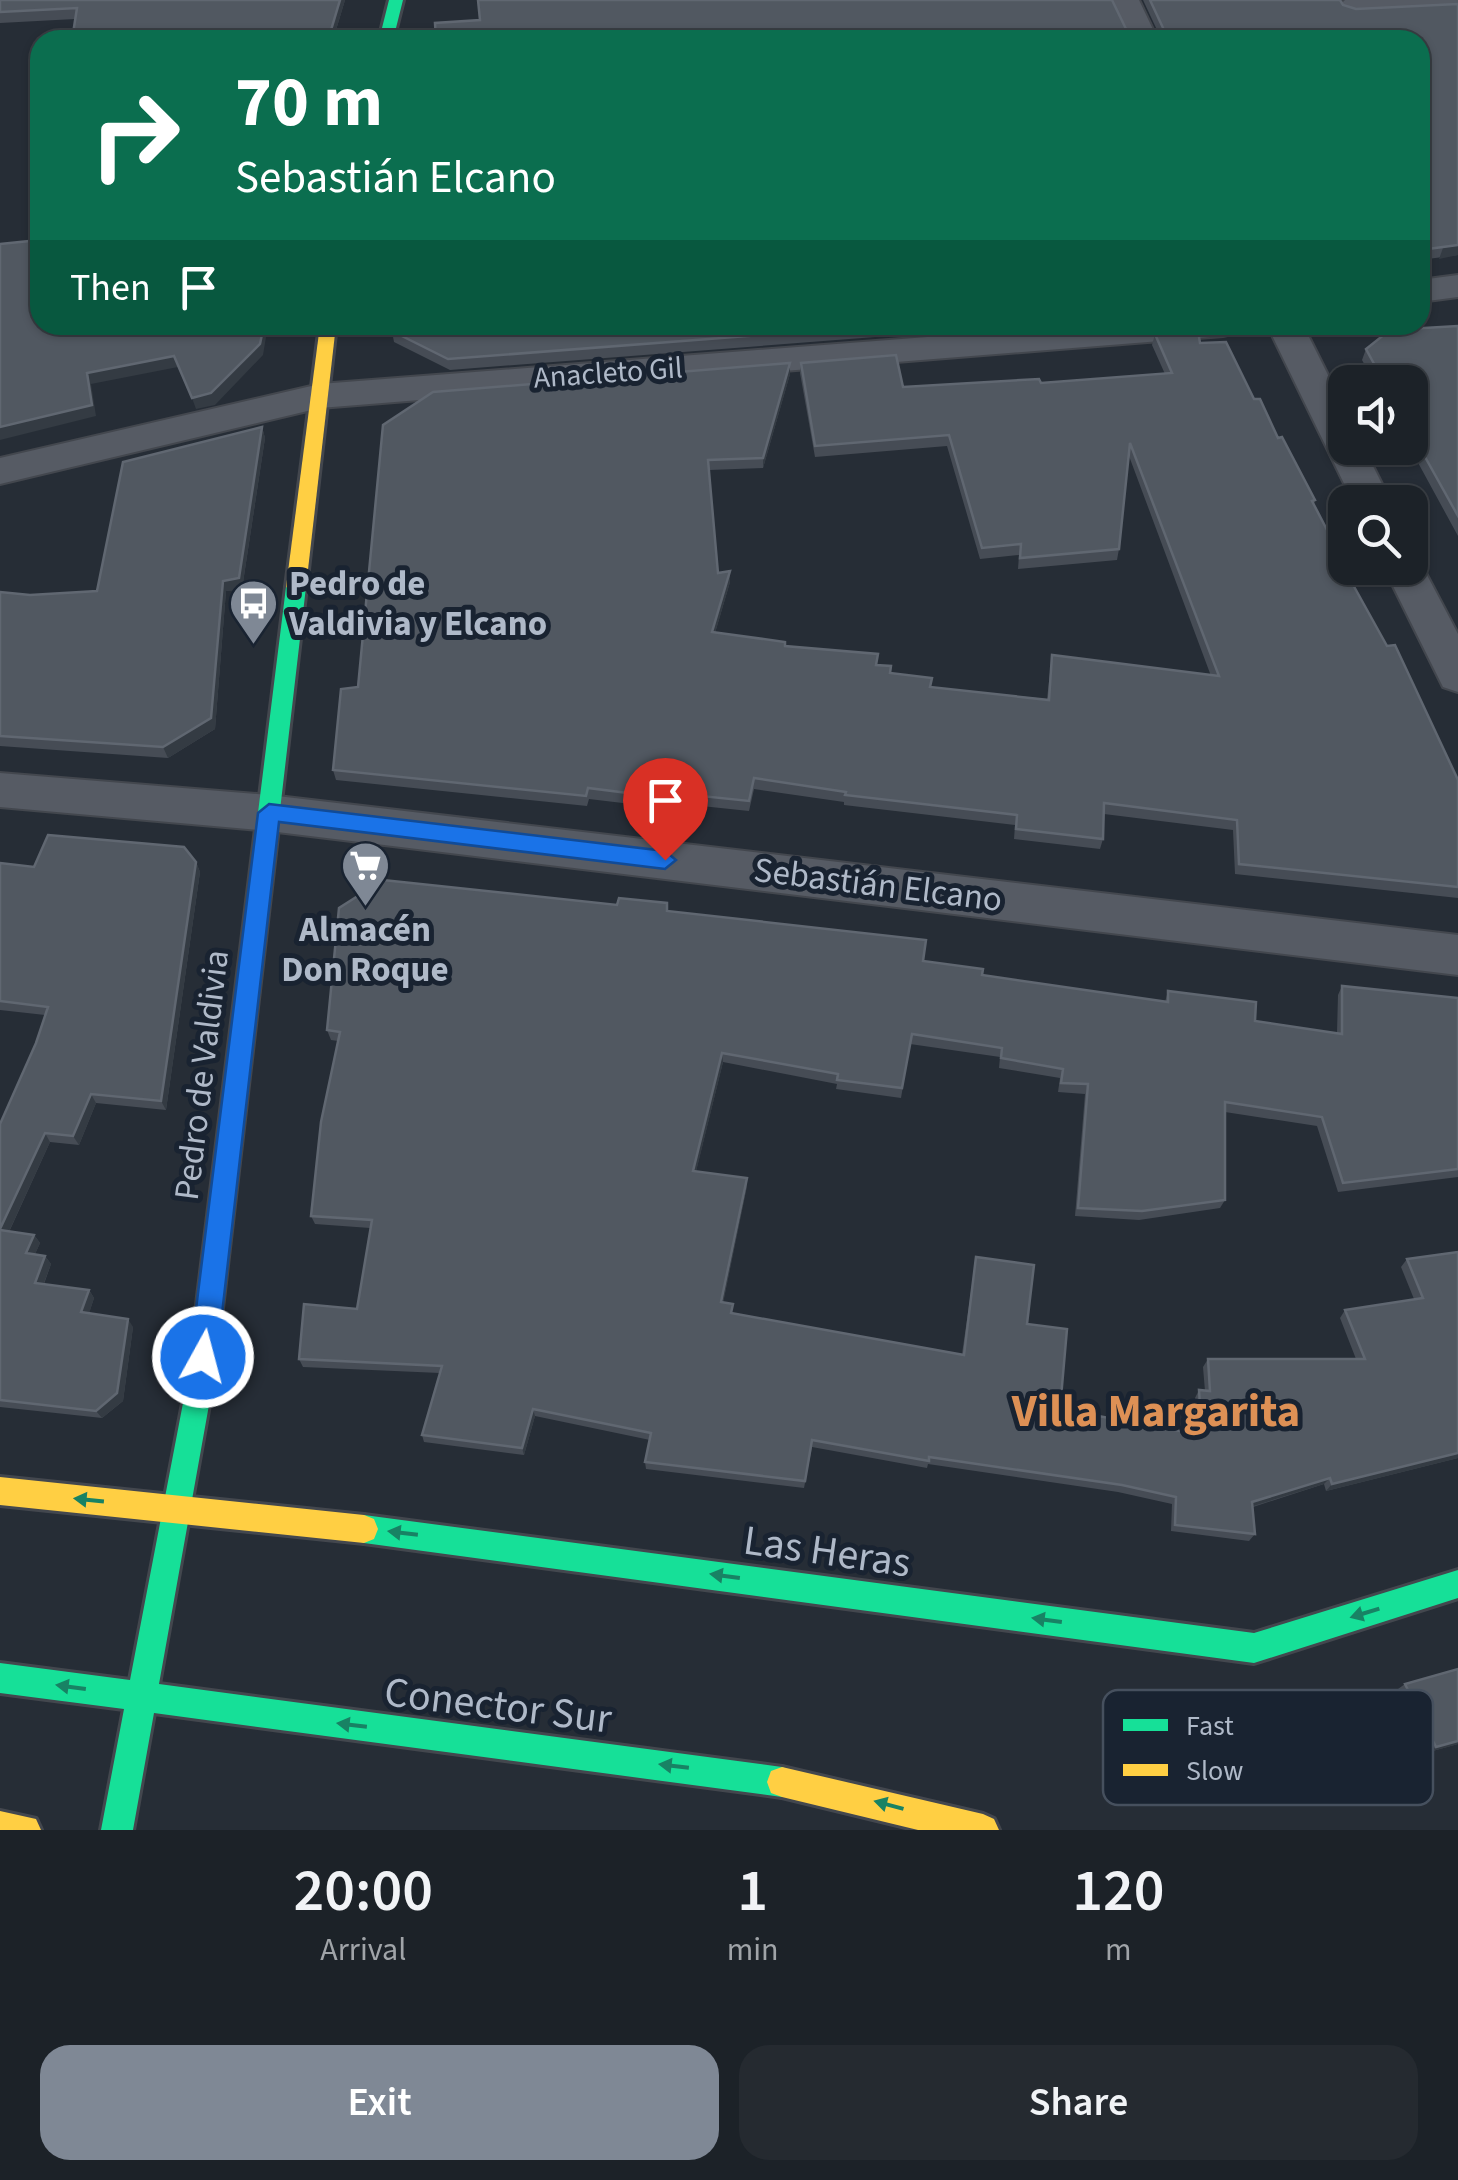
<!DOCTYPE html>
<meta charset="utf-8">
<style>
:root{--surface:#1c2228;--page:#252a30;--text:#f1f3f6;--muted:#a0a4a8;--line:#3a3f45;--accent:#7f8895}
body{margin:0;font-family:"Source Sans 3",sans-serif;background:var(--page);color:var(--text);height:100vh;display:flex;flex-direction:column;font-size:38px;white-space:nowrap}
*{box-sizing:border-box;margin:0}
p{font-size:32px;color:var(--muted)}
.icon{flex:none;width:55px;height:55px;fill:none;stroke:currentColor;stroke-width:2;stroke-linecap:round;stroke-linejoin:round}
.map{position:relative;height:1830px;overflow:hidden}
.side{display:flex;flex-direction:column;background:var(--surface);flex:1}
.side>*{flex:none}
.hud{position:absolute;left:30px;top:30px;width:1400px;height:305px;border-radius:30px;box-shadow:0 2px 8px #0004,0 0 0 2px var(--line);background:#0b6e4f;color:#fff;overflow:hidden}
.fabs{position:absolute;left:1328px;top:365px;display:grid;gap:20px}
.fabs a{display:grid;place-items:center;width:100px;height:100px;border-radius:20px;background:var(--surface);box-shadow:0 2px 8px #0004,0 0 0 2px var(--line);font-size:50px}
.pin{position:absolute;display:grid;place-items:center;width:85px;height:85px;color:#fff;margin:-102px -42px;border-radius:50% 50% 50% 0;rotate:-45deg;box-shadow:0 0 10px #0007}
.pin .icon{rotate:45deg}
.me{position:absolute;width:110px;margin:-55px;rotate:7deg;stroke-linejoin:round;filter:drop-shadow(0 0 8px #0008)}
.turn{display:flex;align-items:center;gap:35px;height:210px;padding:0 40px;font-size:45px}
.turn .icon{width:130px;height:130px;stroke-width:2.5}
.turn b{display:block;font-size:70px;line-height:85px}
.then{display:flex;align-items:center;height:95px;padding:0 40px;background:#0003;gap:20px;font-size:38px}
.eta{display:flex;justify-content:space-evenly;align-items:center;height:170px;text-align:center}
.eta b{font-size:60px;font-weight:600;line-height:70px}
.button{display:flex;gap:20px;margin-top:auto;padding:20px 40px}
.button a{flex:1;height:115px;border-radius:30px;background:var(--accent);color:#fff;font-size:40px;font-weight:600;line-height:115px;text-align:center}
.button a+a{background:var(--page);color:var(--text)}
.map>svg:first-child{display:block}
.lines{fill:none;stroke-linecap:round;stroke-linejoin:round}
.street-casing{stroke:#43474e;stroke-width:4}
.fast-casing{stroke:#43474e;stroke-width:6}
.slow-casing{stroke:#43474e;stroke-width:6}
.street{fill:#565b64;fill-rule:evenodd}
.fast{fill:#16e098;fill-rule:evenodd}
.slow{fill:#ffcf43;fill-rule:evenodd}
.wall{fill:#464c55}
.shaded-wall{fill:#343b43}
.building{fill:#515861;stroke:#606771;stroke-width:2.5}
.oneway{fill:#188264}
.route{fill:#1a73e8;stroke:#114b97;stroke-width:2.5}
.labels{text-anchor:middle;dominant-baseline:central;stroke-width:10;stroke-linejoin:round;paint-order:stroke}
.far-street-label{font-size:30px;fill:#afb9c8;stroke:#192331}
.poi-label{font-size:35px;font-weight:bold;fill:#afb9c8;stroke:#192331;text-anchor:start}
.street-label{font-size:35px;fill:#afb9c8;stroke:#192331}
.near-street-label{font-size:42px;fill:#afb9c8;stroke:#192331}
.near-neighbourhood-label{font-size:45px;font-weight:bold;fill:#dd9055;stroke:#192331}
.key{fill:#192331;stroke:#46505e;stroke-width:2.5}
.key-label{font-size:28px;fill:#afb9c8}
</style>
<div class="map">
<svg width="1458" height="1830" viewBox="0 0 1458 1830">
<rect width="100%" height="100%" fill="#262d36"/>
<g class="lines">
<defs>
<g id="street">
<polygon points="1109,0 1139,0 1158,40 1128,40"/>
<polygon points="1345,0 1458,0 1458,11 1353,16 1343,13 1338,7"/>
<polygon points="1458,275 1458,297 1420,302 1420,280"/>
<polygon points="1082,325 1241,325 1236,333 1223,336 320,408 0,484 0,458 320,384"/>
<polygon points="1267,325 1303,325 1345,409 1345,448 1364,448 1391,502 1353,502"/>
<polygon points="1410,556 1418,558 1458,634 1458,692 1443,687 1384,568 1410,568"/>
<polygon points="0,773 269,795 1458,935 1458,975 269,831 0,807"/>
</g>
<g id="fast">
<polygon points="389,0 403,0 393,40 379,40"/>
<polygon points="296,580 306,587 214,1377 159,1684 782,1767 793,1771 797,1782 793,1793 782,1797 154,1713 133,1830 101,1830 124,1709 0,1693 0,1663 130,1680 188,1377 286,587"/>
<polygon points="364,1515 1254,1633 1458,1570 1458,1598 1254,1663 364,1543 354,1539 350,1529 354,1519"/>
</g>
<g id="slow">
<polygon points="320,325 336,325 306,587 296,594 286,587"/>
<polygon points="0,1477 364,1515 374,1519 378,1529 374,1539 364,1543 0,1505"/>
<polygon points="782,1767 983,1814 994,1819 999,1830 918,1830 782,1797 771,1793 767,1782 771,1771"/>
<polygon points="0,1811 36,1819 41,1830 0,1830"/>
</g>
</defs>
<use href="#street" class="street-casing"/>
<use href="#fast" class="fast-casing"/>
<use href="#slow" class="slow-casing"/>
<use href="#street" class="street"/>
<use href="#fast" class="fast"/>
<use href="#slow" class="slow"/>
</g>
<g class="wall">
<polygon points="0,0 345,0 333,40 72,40 75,19 0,23"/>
<polygon points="1143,0 1341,0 1343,5 1356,9 1458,4 1458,255 1420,260 1420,40 480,20 1157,30"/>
<polygon points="889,325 888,336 450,370 394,342 392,331"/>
<polygon points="1458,326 1458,536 1410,448 1410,382 1374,382 1362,360 1366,349"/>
<polygon points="1155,334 1200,343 1254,399 1315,500 1314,504 1339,553 1338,557 1458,780 1458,898 1235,874 1233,830 1104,814 1103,839 1100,849 1014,839 1015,825 844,805 844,802 754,789 749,811 692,805 690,811 589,799 587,806 336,780 333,770 358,687 790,374 763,468 709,470 718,573 730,582 715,633 877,665 890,673 930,687 1047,699 1052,655 1211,676 1129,456 1119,549 1117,560 1018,569 1019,555 980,559 947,446 815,457 800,373 801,363 903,387 1041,383 1165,374 1152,345"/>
<polygon points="262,427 265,438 242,589 226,591 215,729 168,758 0,746 0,592 30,595 97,591"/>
<polygon points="196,862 200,872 166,1110 96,1103 79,1145 50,1142 9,1232 34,1235 40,1243 35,1254 45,1256 51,1264 44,1284 89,1290 94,1298 89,1313 133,1327 123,1401 102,1418 0,1407 0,1124 36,1043 45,1015 0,1010 0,863 34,867"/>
<polygon points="617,905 668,911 923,961 982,975 1165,1002 1168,991 1255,1021 1337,1033 1338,995 1342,986 1458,998 1458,1177 1338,1192 1317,1126 1225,1112 1225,1200 1220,1208 1139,1220 1075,1216 1085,1094 1058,1092 1060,1078 999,1068 1000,1057 910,1044 901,1098 836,1089 837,1084 723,1062 696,1171 747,1186 723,1303 733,1313 962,1354 976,1257 1027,1324 1060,1409 1197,1434 1195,1398 1199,1390 1205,1391 1203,1367 1208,1359 1356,1359 1340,1318 1345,1310 1414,1299 1401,1267 1407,1259 1458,1252 1458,1458 1326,1491 1324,1484 1253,1507 1255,1534 1249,1541 1171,1531 1172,1504 1118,1492 928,1464 927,1468 812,1447 804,1488 646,1469 645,1462 650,1440 535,1416 524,1455 424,1442 422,1435 440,1373 303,1367 299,1359 357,1309 370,1228 315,1224 311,1216 338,1041 331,1040 327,1030"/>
<polygon points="1405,1684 1458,1744 1429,1752 1398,1689"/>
</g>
<g class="shaded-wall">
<polygon points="340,0 345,0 333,40 328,40"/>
<polygon points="1458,245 1458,255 1439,259 1443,248"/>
<polygon points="264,325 268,325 263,355 215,405 196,409 192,398"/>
<polygon points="174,356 178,367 91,384 96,416 0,440 0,427 87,373"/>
<polygon points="790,363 790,374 763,468 763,458"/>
<polygon points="262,427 265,438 242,589 226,591 215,729 168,758 163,747 223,581"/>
<polygon points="730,571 730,582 712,643 712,632"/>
<polygon points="196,862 200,872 166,1110 161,1101"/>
<polygon points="722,1053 723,1062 694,1180 693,1171"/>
<polygon points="91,1094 96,1103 79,1145 73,1136"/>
<polygon points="45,1133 50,1142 6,1238 0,1229"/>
<polygon points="747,1178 747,1186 721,1311 721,1302"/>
<polygon points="34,1235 40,1243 32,1261 26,1253"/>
<polygon points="45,1256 51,1264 41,1291 35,1283"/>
<polygon points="89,1290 94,1298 87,1320 81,1312"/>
<polygon points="128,1319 133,1327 123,1401 102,1418 96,1411"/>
<polygon points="533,1409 535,1416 524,1455 522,1448"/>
<polygon points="1458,1453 1458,1458 1326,1491 1332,1484"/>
<polygon points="1330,1478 1324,1484 1247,1508 1252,1502"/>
<polygon points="1458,1741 1458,1744 1429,1752 1436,1747"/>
</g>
<g class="building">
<polygon points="0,0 340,0 328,40 72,40 77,8 0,12"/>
<polygon points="478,0 1112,0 1127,31 1164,30 1150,0 1340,0 1343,5 1356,9 1458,4 1458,245 1420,250 1420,40 436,40 435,23 480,20"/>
<polygon points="40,240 40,325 264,325 260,344 211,393 192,398 174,356 87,373 92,405 0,427 0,244"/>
<polygon points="392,325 889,325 448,359 392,331"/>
<polygon points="1458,326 1458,516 1410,430 1410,382 1384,382 1366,349 1390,330"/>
<polygon points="1198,331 1200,343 1226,342 1254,399 1260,399 1278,438 1282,437 1315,500 1312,501 1339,553 1336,554 1387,646 1395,645 1458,780 1458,887 1239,864 1237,820 1104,803 1103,839 1016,829 1017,815 845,795 846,792 754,778 749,801 692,795 690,801 588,788 586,796 333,770 341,689 358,687 383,425 433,392 790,363 763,458 708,460 718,573 730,571 712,632 785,642 785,646 878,654 876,665 891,666 890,673 932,678 930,687 1049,700 1052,655 1219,676 1130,443 1119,549 1020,558 1021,544 982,548 949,435 815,446 801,363 896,355 903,387 1039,379 1041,383 1172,373 1155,334"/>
<polygon points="262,427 239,578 223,581 211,718 163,747 0,736 0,592 30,595 97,591 123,462"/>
<polygon points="48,835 184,847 196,862 161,1101 91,1094 73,1136 45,1133 0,1229 0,1124 36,1043 48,1007 0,1001 0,863 34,867"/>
<polygon points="383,880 617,905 619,898 667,903 667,911 926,940 923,961 983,969 982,975 1168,1002 1168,991 1256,1002 1255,1021 1342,1034 1342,986 1458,998 1458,1169 1343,1183 1322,1117 1225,1102 1225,1200 1142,1211 1078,1208 1088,1084 1061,1083 1063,1069 1001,1058 1002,1048 912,1034 902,1088 837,1080 838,1074 722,1053 693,1171 747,1178 721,1302 733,1304 731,1313 964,1355 976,1257 1034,1265 1027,1324 1067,1329 1060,1409 1202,1435 1199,1390 1210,1391 1208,1359 1365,1359 1345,1310 1423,1298 1407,1259 1458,1252 1458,1453 1332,1484 1330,1478 1252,1502 1255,1534 1175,1525 1176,1497 1122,1485 929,1457 929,1461 812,1440 805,1481 645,1462 651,1433 533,1409 522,1448 422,1435 442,1366 299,1359 304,1304 357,1309 372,1220 311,1216 321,1122 340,1032 327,1030 339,908"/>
<polygon points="0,1230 34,1235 26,1253 45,1256 35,1283 89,1290 81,1312 128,1319 117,1393 96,1411 0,1400"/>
<polygon points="1458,1669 1458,1741 1436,1747 1405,1684"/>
</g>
<defs><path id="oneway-solid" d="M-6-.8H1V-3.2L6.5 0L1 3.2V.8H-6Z" transform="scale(2.5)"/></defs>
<g class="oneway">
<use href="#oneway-solid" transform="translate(89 1500) rotate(-174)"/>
<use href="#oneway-solid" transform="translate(403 1533) rotate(-173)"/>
<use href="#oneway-solid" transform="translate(725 1576) rotate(-172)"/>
<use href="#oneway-solid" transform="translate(1365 1613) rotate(163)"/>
<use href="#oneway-solid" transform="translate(1047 1620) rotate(-172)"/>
<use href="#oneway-solid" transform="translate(71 1687) rotate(-172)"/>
<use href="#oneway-solid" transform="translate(352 1725) rotate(-173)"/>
<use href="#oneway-solid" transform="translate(674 1766) rotate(-173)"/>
<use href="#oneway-solid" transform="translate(889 1805) rotate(-165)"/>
</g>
<polygon class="route" points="269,804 665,851 676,860 665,869 279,822 217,1357 213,1366 203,1370 194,1366 190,1357 258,813"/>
<defs>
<symbol id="bus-pin" viewBox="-11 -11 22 30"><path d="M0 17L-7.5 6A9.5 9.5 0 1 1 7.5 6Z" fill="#7f8895" stroke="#192331"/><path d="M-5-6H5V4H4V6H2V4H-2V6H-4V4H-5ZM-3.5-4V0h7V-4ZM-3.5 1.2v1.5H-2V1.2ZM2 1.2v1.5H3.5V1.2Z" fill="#fff"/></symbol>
<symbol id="supermarket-pin" viewBox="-11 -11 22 30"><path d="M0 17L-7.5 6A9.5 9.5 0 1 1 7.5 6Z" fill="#7f8895" stroke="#192331"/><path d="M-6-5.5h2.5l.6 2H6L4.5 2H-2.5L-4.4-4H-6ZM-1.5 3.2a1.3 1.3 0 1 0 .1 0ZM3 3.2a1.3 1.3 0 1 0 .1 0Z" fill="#fff"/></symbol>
</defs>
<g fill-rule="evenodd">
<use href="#bus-pin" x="226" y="576" width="55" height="75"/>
<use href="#supermarket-pin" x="338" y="838" width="55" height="75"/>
</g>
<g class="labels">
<g class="far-street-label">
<text transform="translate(608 373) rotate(-4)">Anacleto Gil</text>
</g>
<g class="poi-label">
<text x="289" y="584">Pedro de<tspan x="289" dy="40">Valdivia y Elcano</tspan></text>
<text x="365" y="930" text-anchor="middle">Almacén<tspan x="365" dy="40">Don Roque</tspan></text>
</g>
<g class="street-label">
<text transform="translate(878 885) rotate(7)">Sebastián Elcano</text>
<text transform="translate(202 1075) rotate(-83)">Pedro de Valdivia</text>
</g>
<g class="near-street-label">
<text transform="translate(827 1552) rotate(8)">Las Heras</text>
<text transform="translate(498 1706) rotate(7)">Conector Sur</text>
</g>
<g class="near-neighbourhood-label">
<text x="1156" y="1412">Villa Margarita</text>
</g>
</g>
<rect x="1103" y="1690" width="330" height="115" rx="15" class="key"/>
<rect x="1123" y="1719" width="45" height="12" fill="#16e098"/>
<rect x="1123" y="1764" width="45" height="12" fill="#ffcf43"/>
<g class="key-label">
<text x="1186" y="1735">Fast</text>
<text x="1186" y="1780">Slow</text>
</g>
</svg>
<div class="fabs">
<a><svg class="icon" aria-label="sound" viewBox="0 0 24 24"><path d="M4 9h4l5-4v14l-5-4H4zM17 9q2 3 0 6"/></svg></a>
<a><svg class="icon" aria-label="search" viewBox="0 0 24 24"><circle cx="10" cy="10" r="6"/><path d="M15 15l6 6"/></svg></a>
</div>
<div class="pin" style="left:665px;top:860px;background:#d93025"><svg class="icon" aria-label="arrive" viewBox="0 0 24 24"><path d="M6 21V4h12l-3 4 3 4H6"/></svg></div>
<svg class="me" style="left:203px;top:1357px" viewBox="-20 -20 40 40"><circle r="17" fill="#1a73e8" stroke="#fff" stroke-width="3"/><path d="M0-11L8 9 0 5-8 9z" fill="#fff"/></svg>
<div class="hud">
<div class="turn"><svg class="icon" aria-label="right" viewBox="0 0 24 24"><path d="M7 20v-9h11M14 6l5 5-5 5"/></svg><div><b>70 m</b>Sebastián Elcano</div></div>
<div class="then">Then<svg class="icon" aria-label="arrive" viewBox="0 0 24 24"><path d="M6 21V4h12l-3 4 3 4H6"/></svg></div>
</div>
</div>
<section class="side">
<div class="eta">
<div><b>20:00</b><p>Arrival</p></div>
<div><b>1</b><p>min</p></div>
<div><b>120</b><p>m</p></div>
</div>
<div class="button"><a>Exit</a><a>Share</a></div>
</section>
